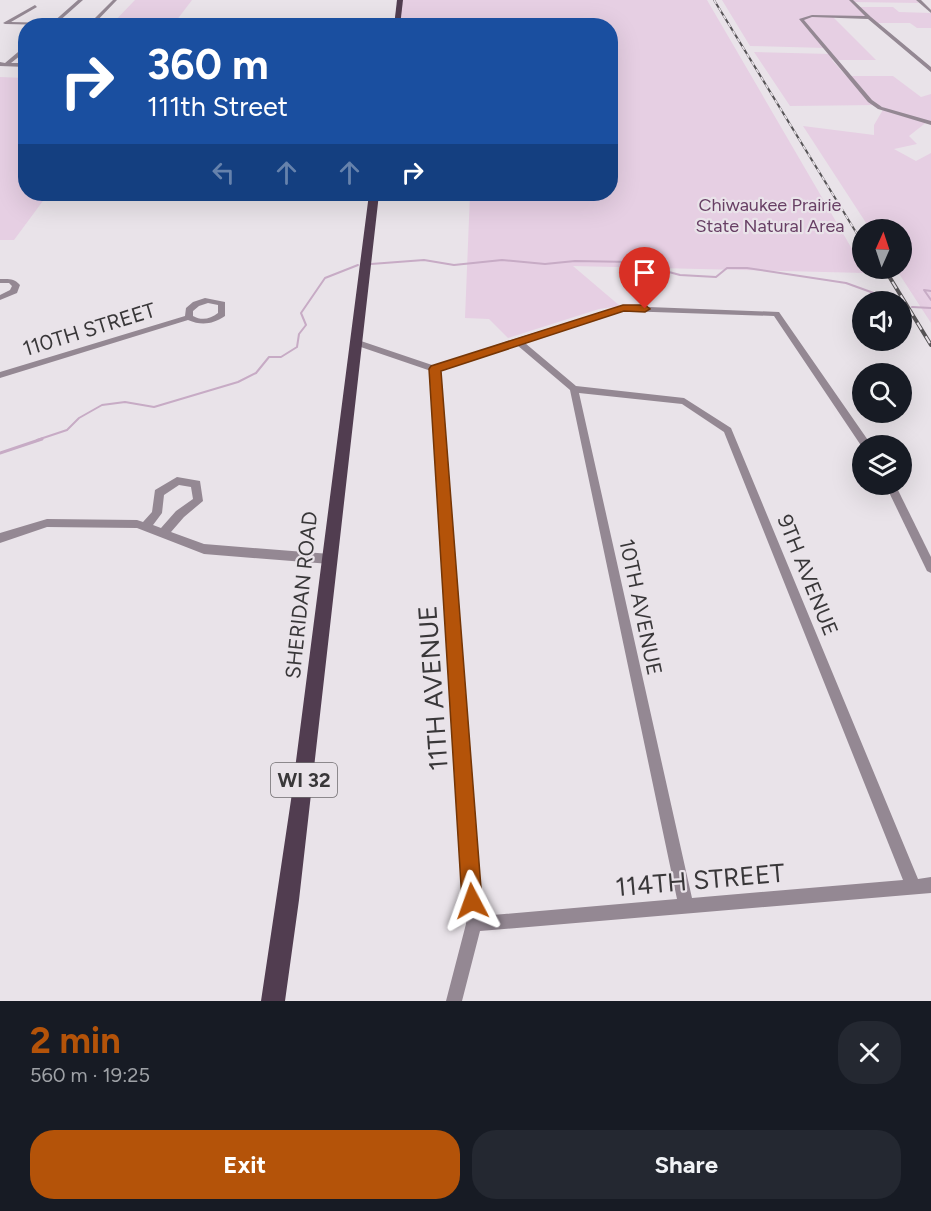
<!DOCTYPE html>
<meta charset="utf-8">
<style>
:root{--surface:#171b24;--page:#242831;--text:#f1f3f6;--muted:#9ea1a6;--accent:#b45309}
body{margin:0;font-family:Figtree,sans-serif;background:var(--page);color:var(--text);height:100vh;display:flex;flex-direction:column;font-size:22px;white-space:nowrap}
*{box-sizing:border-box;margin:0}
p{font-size:20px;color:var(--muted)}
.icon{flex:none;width:33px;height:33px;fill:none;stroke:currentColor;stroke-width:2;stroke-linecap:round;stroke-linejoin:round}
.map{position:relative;height:1001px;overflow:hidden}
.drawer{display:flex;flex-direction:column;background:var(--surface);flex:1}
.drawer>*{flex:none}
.hud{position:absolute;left:18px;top:18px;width:600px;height:183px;border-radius:24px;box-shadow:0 6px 24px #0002;background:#1a4fa0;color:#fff;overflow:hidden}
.needle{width:39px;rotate:3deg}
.fabs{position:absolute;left:852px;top:219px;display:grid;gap:12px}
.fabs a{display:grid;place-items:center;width:60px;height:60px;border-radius:50%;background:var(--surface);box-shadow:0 6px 24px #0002;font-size:30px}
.pin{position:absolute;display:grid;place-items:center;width:51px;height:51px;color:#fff;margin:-62px -26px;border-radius:50% 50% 50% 0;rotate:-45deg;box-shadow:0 0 6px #0007}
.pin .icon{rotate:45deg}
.me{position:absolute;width:66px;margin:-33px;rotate:356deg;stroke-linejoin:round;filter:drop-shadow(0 0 4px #0008)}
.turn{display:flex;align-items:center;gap:21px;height:126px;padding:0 30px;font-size:27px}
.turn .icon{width:78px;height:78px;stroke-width:2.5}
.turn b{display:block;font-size:42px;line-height:51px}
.lanes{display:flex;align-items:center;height:57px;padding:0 30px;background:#0003;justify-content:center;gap:30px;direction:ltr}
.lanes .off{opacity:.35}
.round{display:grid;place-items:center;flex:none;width:63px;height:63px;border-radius:24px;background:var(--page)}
.summary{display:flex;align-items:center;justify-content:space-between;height:102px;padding:0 30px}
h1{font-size:36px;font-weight:700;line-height:45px;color:var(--accent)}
.button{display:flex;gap:12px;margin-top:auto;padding:12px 30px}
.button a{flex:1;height:69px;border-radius:24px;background:var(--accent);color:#fff;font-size:24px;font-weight:700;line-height:69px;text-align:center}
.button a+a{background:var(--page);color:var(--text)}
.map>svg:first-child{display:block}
.green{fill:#e6cfe3}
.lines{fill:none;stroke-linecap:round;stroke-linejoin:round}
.stream-far1{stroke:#c7abc5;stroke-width:2}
.stream{stroke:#c7abc5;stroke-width:3}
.minor{fill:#948893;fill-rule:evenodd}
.primary{fill:#513d50;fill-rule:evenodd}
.rail-far1-casing{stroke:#575457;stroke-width:2}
.rail-casing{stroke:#575457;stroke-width:4}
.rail-far1{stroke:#e9e3e9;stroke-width:1.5;stroke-dasharray:4.5;stroke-linecap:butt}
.rail{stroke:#e9e3e9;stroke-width:2;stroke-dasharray:8;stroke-linecap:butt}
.route{fill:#b45309;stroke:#753606;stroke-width:1.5}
.labels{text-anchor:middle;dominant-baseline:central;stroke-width:4.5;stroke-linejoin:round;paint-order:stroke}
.far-park-label{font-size:18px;fill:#684065;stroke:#e9e3e9}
.shield{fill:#e9e3e9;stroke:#6e6b6e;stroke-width:1.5}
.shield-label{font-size:20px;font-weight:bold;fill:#393739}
.street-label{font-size:21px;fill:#393739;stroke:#e9e3e9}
.near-street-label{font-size:26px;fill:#393739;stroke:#e9e3e9}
</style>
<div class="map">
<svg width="931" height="1001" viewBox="0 0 931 1001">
<rect width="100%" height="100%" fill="#e9e3e9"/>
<g class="green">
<polygon points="135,0 192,0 173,25 111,25"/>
<polygon points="402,0 707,0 866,273 573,266 620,306 599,309 508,338 489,319 465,318 470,194 610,194 610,26 399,26"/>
<polygon points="722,0 916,0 919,3 852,2 856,7 893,7 899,12 931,13 931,28 917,28 910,23 876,23 869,17 833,17 876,60 832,60 846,76 893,76 921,97 931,94 931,122 928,121 909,136 917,144 894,149 916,161 931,153 931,323 896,269 902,268 902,230 870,229 803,126 874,135 874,125 884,108 878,105 790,106 754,52 830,54 826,48 750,46"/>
<polygon points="0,77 25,78 26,194 48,194 14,240 0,240"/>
</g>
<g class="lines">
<g class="stream-far1">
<polyline points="371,264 424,260 454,265 502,260 545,264 575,261 632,262 680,275 716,277 727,268 747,268 846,283 893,300"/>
<polyline points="931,291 924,290 931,300"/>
<polyline points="912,307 931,308"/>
<polyline points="37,440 67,430 79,418 102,405 125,402 154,407 238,382 256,373 269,357 281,357 297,347 299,334 306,325 301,313 325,278 358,265"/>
</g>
<polyline class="stream" points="0,453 42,439"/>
<g class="minor">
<polygon points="78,0 83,0 57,23 89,24 113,0 117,0 92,26 5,24 3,23 35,5 37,7 11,22 52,23"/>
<polygon points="849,0 853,0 871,17 931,67 931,72 868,19 812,17 804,20 872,100 882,107 931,121 931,125 878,109 868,102 799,19 812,15 865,16"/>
<polygon points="916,0 921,0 931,10 931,13"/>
<polygon points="24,47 26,51 11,63 26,63 26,67 0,66 0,62 5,63"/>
<path d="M0 279C9 279 14 278 20 285L17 293 0 300V295L10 290 12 286 9 283H0Z"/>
<path d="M205 298 225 302V316C213 324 202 326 188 320L0 378V372L185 316 186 308 193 302ZM208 303 218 305V313C210 319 202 321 193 316V311L199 306Z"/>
<path d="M623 306 779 312 872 446H862V447L774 316 624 311 525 343 576 386 684 398 731 428 918 879 931 877V893L480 931 462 1001H446L466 924 431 371 352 344 351 342 352 340H358L435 366 514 339ZM517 345 570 390 677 899 481 916 440 371ZM579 393 682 404 724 432 903 880 692 898Z"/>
<path d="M177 477 200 481 203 501 184 517 171 532 204 544 330 554 334 556 336 559 334 562 330 564 204 554 137 528 47 527 0 543V533L47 519 137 520 143 522 152 512 155 490ZM179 485 191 487 193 499 176 511 161 528 153 525 162 513 164 495Z"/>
<polygon points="885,484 895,484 931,557 931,573 927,571"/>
</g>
<g class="primary">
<polygon points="397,0 403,0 400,26 394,26"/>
<polygon points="369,194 379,194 299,900 285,1001 261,1001 291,800"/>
</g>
<defs>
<polyline id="rail-far1" points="714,0 862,242"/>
<polyline id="rail" points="884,268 931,345"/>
</defs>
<use href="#rail-far1" class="rail-far1-casing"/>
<use href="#rail" class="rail-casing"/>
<use href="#rail-far1" class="rail-far1"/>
<use href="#rail" class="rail"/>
</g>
<polygon class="route" points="623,305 645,305 650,309 645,312 624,311 441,371 482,901 479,908 472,911 465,908 462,901 429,369 431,366"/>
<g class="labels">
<g class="far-park-label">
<text x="770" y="205">Chiwaukee Prairie<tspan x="770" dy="21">State Natural Area</tspan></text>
</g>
<rect class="shield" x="271" y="763" width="66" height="34" rx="4.5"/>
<g class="shield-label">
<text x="304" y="780">WI 32</text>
</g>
<g class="street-label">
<text transform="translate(89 329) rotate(-17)">110TH STREET</text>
<text transform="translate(808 575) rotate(68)">9TH AVENUE</text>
<text transform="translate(301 595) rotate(-84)">SHERIDAN ROAD</text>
<text transform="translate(641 607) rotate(78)">10TH AVENUE</text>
</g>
<g class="near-street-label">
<text transform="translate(433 688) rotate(-94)">11TH AVENUE</text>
<text transform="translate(700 880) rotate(-5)">114TH STREET</text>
</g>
</g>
</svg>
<div class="fabs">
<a><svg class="needle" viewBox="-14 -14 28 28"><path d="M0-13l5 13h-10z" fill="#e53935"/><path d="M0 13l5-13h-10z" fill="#9ea1a6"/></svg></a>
<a><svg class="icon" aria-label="sound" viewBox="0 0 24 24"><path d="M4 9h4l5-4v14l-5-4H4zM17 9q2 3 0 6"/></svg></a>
<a><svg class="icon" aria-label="search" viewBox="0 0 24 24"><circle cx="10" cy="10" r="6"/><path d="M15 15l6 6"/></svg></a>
<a><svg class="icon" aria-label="layers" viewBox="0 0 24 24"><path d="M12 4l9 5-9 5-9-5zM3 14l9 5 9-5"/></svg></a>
</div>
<div class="pin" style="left:645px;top:309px;background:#d93025"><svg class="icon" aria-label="arrive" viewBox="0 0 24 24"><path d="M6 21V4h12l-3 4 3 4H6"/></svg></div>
<svg class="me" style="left:472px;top:901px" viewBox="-20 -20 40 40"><path d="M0-17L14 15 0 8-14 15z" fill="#b45309" stroke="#fff" stroke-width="4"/></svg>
<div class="hud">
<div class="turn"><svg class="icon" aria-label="right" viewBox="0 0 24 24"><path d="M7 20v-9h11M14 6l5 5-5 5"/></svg><div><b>360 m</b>111th Street</div></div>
<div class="lanes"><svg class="icon off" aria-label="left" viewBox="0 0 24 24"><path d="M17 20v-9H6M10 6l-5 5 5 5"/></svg><svg class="icon off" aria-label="ahead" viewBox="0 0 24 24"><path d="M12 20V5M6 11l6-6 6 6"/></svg><svg class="icon off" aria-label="ahead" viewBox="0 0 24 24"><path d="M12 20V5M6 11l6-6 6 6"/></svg><svg class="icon" aria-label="right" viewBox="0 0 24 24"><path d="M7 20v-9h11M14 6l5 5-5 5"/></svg></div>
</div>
</div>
<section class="drawer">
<div class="summary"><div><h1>2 min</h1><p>560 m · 19:25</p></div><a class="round"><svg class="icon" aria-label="close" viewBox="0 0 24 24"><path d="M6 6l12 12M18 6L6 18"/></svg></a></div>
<div class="button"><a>Exit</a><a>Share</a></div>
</section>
